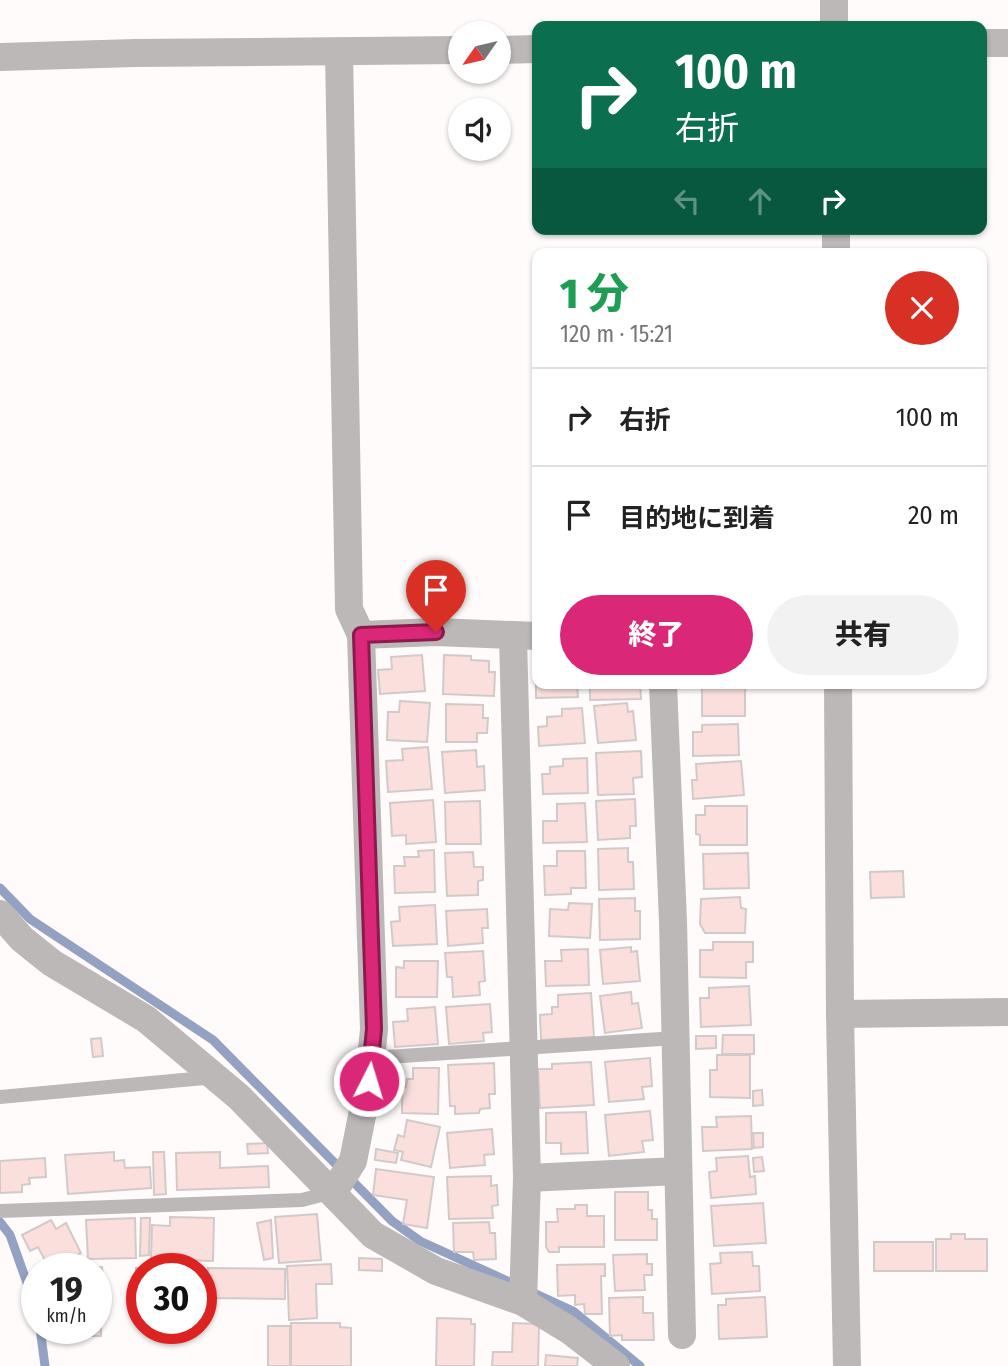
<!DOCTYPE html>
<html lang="ja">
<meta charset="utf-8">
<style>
:root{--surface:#fff;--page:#f2f2f2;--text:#222;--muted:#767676;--line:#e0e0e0;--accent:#db2777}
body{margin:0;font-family:"Fira Sans Condensed","Noto Sans JP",sans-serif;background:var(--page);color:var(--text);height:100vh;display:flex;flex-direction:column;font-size:26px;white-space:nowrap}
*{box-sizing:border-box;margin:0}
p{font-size:23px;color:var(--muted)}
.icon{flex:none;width:38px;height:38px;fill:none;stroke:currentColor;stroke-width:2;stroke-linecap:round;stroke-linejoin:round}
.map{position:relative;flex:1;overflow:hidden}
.drawer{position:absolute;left:532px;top:248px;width:455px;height:441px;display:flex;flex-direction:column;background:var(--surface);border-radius:14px;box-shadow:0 2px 5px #0004}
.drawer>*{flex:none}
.top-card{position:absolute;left:532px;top:21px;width:455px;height:214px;border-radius:14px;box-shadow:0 2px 5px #0004;background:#0b6e4f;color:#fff;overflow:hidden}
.needle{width:46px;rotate:236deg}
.buttons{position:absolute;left:448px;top:21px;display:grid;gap:14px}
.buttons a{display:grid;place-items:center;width:63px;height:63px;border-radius:50%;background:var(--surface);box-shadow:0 2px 5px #0004;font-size:35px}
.speed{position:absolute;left:21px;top:1253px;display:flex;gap:14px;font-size:35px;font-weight:700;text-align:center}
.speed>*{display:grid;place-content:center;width:91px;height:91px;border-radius:50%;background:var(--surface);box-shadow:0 2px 5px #0004;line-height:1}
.speed small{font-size:18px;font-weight:400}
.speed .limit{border:10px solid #d22;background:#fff;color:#111}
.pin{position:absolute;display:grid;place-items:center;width:60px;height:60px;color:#fff;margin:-72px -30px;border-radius:50% 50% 50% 0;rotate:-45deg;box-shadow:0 0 7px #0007}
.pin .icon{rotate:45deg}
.me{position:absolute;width:77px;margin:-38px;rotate:5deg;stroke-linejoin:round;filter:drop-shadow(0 0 5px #0008)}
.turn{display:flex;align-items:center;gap:24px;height:147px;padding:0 28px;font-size:32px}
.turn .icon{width:91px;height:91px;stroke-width:2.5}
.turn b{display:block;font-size:49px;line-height:60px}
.lanes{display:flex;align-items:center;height:66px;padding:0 28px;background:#0003;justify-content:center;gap:35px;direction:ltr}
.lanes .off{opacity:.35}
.round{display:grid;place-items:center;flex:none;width:74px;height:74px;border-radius:37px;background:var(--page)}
.head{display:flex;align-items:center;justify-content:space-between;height:119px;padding:0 28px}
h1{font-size:42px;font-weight:800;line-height:52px;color:#1e9e55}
.button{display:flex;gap:14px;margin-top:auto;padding:14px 28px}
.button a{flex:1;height:80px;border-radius:42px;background:var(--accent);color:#fff;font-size:28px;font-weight:800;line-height:80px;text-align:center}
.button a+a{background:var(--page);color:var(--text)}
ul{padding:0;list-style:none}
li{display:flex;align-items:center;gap:21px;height:98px;padding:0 28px;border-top:2px solid var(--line)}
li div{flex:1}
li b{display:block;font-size:26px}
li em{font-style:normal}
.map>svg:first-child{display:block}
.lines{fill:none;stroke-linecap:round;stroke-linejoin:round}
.stream{stroke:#93a2c2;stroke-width:9}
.building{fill:#fadfdd;stroke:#d2cac9;stroke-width:2}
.service{stroke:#bbb8b7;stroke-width:14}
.minor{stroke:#bbb8b7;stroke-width:28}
.route-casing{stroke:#8e194d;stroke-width:18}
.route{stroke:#db2777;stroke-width:12}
</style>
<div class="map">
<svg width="1008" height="1366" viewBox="0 0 1008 1366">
<rect width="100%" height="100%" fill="#fefbfa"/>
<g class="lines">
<g class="stream">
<polyline points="0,888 30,919 213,1040 392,1221 420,1241 573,1311 640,1366"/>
<polyline points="0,1222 10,1235 37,1311"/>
<polyline points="40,1328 45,1366"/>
</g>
</g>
<g class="building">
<polygon points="422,655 425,691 380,694 378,670 392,669 391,657"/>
<polygon points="444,655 471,656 471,660 489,661 489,672 495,672 494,696 443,694"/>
<polygon points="536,665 537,684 577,684 578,697 536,698"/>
<polygon points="590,684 640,684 641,699 590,700"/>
<rect x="702" y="685" width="43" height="31"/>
<polygon points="400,701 430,703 427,742 387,740 388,712 399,712"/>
<polygon points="627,703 628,712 633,711 636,740 598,743 594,706"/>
<polygon points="446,704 483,705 483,718 488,718 487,733 477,733 477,742 446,742"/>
<polygon points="582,708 585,743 539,746 538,727 547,726 547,717 562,716 562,709"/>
<polygon points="738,724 739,755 693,756 693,732 702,732 702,725"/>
<polygon points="428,747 432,789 388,792 386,761 403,760 402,749"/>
<polygon points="476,750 477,767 484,766 485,790 445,793 442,752"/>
<polygon points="641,751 642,777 633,778 634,794 598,795 596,753"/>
<polygon points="587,758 588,793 543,794 542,774 550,774 550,767 563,766 563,759"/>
<polygon points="741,761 744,795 693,799 692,780 697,780 696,764"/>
<polygon points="635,799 636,826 630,826 630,838 598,840 596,801"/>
<polygon points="433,800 436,842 406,844 406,835 392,836 390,803"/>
<polygon points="480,801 481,844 446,844 445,802"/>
<polygon points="585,803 587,842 543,843 543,821 557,821 557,804"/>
<polygon points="705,806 747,806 747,845 700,845 700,835 696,834 696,815 705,815"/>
<polygon points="628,848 628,862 633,862 634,889 599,890 598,849"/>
<polygon points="434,850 435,892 395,893 394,866 405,866 404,857 419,857 418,851"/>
<polygon points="557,851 585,851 586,888 571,888 571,894 545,895 544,866 557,866"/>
<polygon points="473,852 474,867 483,867 483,880 478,881 478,895 447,896 445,853"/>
<polygon points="748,853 749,888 704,889 703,854"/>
<polygon points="903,871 904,897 871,898 870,872"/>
<polygon points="740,897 741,908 746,909 745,933 705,933 700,924 701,899"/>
<polygon points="635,898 635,911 640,911 640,939 600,940 599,899"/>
<polygon points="569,903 592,904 590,938 549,936 550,909 568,910"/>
<polygon points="435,905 437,944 393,946 391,922 400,921 399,907"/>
<polygon points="487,909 488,928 482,928 483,943 448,946 446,911"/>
<polygon points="713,942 753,942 753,962 746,962 746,978 700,977 700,950 713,950"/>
<polygon points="631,947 631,952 637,951 640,981 603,984 600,950"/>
<polygon points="588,949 589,985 546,986 545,961 562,961 561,950"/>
<polygon points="483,951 485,981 479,982 480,995 453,997 452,977 447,977 445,953"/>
<polygon points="404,961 438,961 437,997 396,997 396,967 404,968"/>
<polygon points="749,986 751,1025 701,1027 700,998 709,998 709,988"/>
<polygon points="631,992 632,1004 638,1003 642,1028 605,1033 600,996"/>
<polygon points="591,993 594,1037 541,1040 540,1015 552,1014 552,1007 558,1007 558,995"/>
<polygon points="490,1004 492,1032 483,1033 484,1041 449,1044 446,1007"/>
<polygon points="435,1007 438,1044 395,1047 393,1022 408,1021 407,1009"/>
<polygon points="723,1035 754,1035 754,1054 722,1054"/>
<polygon points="696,1036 716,1036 716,1048 696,1049"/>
<polygon points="101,1038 103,1056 93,1057 91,1039"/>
<polygon points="717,1055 750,1055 750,1098 710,1097 710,1070 717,1070"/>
<polygon points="650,1058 652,1086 642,1087 644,1099 609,1102 605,1062"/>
<polygon points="591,1062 594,1105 540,1108 538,1069 552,1069 552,1064"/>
<polygon points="494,1063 495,1094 489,1094 490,1108 480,1109 479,1113 455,1114 455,1106 450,1106 448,1065"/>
<polygon points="413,1068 439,1068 438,1114 402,1113 402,1086 406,1087 407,1079 413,1079"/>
<polygon points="762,1090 763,1105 753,1106 753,1091"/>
<polygon points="650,1111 653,1140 642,1141 644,1152 609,1156 605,1115"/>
<polygon points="586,1112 588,1153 561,1154 561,1143 546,1143 546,1113"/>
<polygon points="751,1116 752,1149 703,1151 702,1127 717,1127 716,1117"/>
<polygon points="407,1120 440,1127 431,1167 401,1160 403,1152 394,1150 398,1135 404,1137"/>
<polygon points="492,1129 494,1154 484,1155 485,1165 450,1168 447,1133"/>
<polygon points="753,1133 763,1133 763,1147 754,1148"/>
<polygon points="267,1143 268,1153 248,1154 247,1144"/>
<polygon points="376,1149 398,1153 396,1163 375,1160"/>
<polygon points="114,1152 114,1161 124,1160 125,1168 150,1167 151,1188 68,1194 65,1155"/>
<polygon points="153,1152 164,1152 166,1194 154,1195"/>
<polygon points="220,1152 220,1168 268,1166 269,1187 177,1190 176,1153"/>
<polygon points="748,1156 750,1177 755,1176 756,1194 711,1198 709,1172 717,1171 716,1158"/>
<polygon points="762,1157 764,1171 754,1172 753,1158"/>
<polygon points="45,1158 46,1177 29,1178 30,1184 22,1185 22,1192 0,1193 0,1161"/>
<polygon points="376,1169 434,1177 427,1228 403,1224 407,1200 373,1195"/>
<polygon points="491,1176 491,1186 497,1185 498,1205 492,1206 493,1218 449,1219 447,1177"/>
<polygon points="615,1192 648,1192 648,1210 652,1210 652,1219 657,1219 657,1240 615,1240"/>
<polygon points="763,1203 766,1243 714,1246 711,1206"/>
<polygon points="575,1205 587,1205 587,1216 604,1216 604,1247 559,1247 559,1252 549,1252 546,1247 546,1222 558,1222 557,1209 575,1209"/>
<polygon points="317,1214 321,1260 279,1263 275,1217"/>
<polygon points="170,1217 214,1218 213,1261 151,1259 152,1225 170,1226"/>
<polygon points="135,1218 136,1258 88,1259 86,1220"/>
<polygon points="141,1218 150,1218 149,1255 140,1256"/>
<polygon points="51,1220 56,1229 66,1223 81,1253 64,1262 62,1257 47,1264 38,1247 30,1251 22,1235"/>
<polygon points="271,1220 273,1258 264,1260 257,1223"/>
<polygon points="489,1222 490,1233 495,1233 496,1259 474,1260 473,1252 454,1252 453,1223"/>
<polygon points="951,1234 965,1234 965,1239 987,1239 987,1271 936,1271 936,1239 951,1239"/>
<rect x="874" y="1242" width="59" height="29"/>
<polygon points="752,1252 753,1266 759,1266 760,1291 712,1294 710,1264 721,1263 720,1253"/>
<polygon points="647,1254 647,1264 652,1264 652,1275 644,1275 645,1290 615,1291 613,1255"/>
<polygon points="359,1258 382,1259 382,1271 359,1270"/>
<polygon points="331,1264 332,1284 316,1284 317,1318 289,1320 287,1266"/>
<polygon points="605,1264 605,1276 601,1276 602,1314 585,1314 584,1304 575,1305 575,1295 558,1296 557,1265"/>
<polygon points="102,1267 104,1305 96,1305 96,1269 77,1268"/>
<polygon points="136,1268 161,1268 142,1269 142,1303 136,1303"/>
<polygon points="208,1268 285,1269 285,1299 208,1298"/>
<polygon points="643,1297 643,1313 653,1313 654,1340 622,1340 622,1335 610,1336 609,1298"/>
<polygon points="765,1297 767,1337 719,1339 718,1305 726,1305 726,1299"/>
<polygon points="437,1318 471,1319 471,1324 475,1324 474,1366 436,1366"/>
<polygon points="291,1323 340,1323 340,1327 351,1328 351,1366 291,1366"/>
<polygon points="513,1323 539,1324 538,1366 492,1366 493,1352 512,1352"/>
<polygon points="96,1324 101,1324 101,1336 79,1336 79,1328 96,1328"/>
<rect x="268" y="1326" width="22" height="40"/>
<polygon points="546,1355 578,1358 577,1366 545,1366"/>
</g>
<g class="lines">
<g class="service">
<polyline points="371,1058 676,1038"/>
<polyline points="0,1097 215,1077"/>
<polyline points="0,1211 302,1200 333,1192"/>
</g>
<g class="minor">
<polyline points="834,0 834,26"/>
<polyline points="982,43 1008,43"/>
<polyline points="499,50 537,49"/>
<polyline points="0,57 135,53 460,50"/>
<polyline points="836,229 836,254"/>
<polyline points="361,635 436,632 537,636"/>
<polyline points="513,637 527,1178 523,1302"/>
<polyline points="663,684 673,921 682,1335"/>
<polyline points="838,684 840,1014 847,1366"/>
<polyline points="0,914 22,939 52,963 146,1019 239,1097 373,1235 436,1271 523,1302 569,1330 616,1366"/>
<polyline points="840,1014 1008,1012"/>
<polyline points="527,1178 678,1171"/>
<polyline points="334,1191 353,1161 369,1081 374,1029 361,635 349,609 339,52"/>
</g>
</g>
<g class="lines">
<defs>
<polyline id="route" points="369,1081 374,1029 361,635 436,632"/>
</defs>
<use href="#route" class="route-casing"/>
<use href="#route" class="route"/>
</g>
</svg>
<div class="buttons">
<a><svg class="needle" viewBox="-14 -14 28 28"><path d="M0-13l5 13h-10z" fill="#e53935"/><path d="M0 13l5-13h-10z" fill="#767676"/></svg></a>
<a><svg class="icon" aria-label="sound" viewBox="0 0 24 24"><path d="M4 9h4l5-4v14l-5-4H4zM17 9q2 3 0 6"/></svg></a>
</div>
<div class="speed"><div>19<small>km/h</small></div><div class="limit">30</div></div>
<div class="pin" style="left:436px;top:632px;background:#d93025"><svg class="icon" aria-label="arrive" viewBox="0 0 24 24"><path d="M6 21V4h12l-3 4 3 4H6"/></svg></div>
<svg class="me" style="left:369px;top:1081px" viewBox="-20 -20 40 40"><circle r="17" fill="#db2777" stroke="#fff" stroke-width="3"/><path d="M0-11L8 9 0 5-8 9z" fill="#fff"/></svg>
<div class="top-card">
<div class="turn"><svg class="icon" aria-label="right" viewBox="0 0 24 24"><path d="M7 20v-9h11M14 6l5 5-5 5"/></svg><div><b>100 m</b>右折</div></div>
<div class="lanes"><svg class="icon off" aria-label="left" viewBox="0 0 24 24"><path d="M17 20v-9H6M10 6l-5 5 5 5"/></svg><svg class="icon off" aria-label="ahead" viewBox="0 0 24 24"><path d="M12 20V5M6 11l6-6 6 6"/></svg><svg class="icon" aria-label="right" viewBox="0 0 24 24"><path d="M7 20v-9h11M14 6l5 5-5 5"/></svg></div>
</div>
<section class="drawer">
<div class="head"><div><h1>1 分</h1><p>120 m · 15:21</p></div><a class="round" style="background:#d93025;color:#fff"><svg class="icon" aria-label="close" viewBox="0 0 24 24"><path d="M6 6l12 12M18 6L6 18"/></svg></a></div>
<ul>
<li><svg class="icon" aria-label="right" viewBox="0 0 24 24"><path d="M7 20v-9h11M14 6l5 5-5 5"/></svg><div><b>右折</b></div><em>100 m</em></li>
<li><svg class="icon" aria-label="arrive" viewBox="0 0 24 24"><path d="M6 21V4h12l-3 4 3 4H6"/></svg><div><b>目的地に到着</b></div><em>20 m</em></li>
</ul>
<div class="button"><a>終了</a><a>共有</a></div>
</section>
</div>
